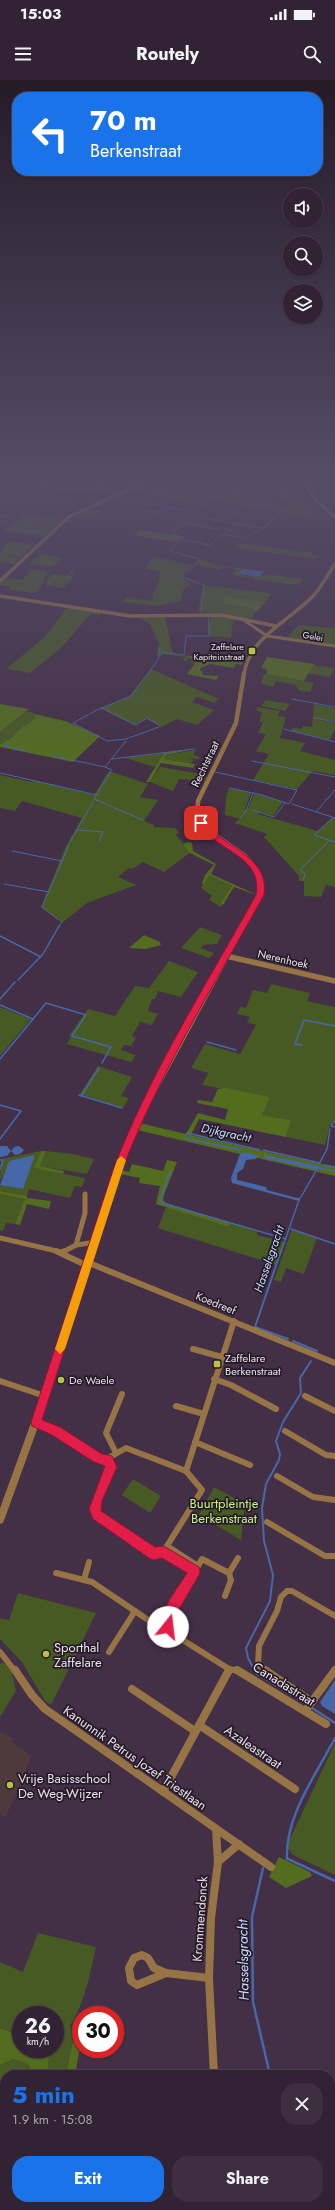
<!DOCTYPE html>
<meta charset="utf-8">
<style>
:root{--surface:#322334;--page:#3d2f40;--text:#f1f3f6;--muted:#a8a4ac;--line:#4d404f;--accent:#1a73e8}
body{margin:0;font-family:Jost,sans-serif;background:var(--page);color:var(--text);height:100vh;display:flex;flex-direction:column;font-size:15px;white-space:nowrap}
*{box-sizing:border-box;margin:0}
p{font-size:13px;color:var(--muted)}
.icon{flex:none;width:22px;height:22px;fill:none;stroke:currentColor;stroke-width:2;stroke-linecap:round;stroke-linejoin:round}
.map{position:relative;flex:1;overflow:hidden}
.drawer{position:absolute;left:0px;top:1990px;width:335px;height:140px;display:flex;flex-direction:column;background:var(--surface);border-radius:16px 16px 0 0;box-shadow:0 1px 3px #0004,0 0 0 1px var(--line)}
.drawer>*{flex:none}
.top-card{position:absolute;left:12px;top:12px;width:311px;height:84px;border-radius:16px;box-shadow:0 1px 3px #0004,0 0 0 1px var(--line);background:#1a73e8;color:#fff;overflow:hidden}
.tools{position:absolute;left:283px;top:108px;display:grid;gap:8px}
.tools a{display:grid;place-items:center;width:40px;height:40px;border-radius:50%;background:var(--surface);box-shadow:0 1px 3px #0004,0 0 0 1px var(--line);font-size:20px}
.speed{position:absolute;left:12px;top:1926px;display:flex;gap:8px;font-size:20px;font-weight:700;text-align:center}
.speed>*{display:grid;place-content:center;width:52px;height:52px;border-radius:50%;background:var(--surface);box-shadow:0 1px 3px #0004,0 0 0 1px var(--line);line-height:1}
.speed small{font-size:10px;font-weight:400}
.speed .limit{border:6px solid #d22;background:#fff;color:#111}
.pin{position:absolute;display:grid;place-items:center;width:34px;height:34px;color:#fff;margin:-17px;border-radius:8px;box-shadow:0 2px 6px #0006}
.me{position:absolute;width:44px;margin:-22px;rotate:16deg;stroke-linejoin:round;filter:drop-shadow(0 0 3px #0008)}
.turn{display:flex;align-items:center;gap:14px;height:84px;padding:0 12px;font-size:18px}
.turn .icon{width:52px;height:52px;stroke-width:2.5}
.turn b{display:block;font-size:28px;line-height:34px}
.round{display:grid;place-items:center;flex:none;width:42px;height:42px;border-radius:16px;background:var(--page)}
.summary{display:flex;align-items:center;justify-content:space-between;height:68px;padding:0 12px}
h1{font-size:24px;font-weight:700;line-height:30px;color:var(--accent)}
.cta{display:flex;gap:8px;margin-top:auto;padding:8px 12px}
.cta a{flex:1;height:46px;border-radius:16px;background:var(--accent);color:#fff;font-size:16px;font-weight:700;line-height:46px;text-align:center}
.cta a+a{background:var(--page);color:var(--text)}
.status{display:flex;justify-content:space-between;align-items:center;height:28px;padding:0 20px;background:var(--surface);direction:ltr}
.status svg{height:11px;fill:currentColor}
header{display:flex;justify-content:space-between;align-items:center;height:52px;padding:0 12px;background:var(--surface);font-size:18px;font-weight:700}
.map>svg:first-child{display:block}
.industrial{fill:#433c4c}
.education{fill:#4e393c}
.green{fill:#475a23}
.forest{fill:#536d1e}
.water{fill:#4768a8}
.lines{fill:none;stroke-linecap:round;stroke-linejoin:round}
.stream-far3{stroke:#4768a8;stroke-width:1}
.stream-far2{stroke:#4768a8;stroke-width:1.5}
.stream-far1{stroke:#4768a8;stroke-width:2}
.stream{stroke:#4768a8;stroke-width:2.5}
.minor-far3{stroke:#967446;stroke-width:3}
.minor-far2{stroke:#967446;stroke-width:5}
.minor-far1{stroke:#967446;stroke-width:6}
.minor{stroke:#967446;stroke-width:8}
.tertiary-far3{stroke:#967446;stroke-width:3.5}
.tertiary-far2{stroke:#967446;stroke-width:4.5}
.tertiary-far1{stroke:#967446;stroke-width:5.5}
.tertiary{stroke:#967446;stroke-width:8}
.route{fill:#e11d48;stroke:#92132f}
.slow{fill:#f59e0b}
.poi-dot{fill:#b9c046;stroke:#241b26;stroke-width:1.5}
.labels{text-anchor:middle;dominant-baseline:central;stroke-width:3.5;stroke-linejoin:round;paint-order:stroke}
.far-street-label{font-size:9px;fill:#ebdeed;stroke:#241b26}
.far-poi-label{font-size:9px;fill:#ebdeed;stroke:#241b26;text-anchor:end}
.street-label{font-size:11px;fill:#ebdeed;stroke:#241b26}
.poi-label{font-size:11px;fill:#ebdeed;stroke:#241b26;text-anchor:start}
.water-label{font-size:12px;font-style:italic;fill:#c5d9fe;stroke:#241b26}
.near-park-label{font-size:13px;fill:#c9f087;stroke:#241b26}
.near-poi-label{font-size:13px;fill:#ebdeed;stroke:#241b26;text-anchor:start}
.near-street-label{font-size:13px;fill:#ebdeed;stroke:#241b26}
.near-water-label{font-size:14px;font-style:italic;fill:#c5d9fe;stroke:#241b26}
</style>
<div class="status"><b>15:03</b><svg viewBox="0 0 49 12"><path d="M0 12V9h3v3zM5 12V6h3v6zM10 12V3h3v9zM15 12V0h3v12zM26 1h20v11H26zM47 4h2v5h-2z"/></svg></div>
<header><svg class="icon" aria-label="menu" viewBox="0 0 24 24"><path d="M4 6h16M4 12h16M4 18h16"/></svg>Routely<svg class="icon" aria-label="search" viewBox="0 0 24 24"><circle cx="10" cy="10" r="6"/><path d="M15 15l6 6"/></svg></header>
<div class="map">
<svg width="335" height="2130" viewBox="0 0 335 2130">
<rect width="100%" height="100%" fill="#432f46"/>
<polygon class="industrial" points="44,417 87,427 66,435 63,439 25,434 22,436 24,432 3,430 23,431 26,428 0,424 0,419 37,422"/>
<polygon class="education" points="0,1651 14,1659 12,1662 32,1676 6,1737 0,1735"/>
<g class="green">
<polygon points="0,398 86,398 103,401 101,404 114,406 112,409 125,410 119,413 96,411 68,412 0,400"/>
<polygon points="146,398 169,398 178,405 167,407 164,411 201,417 192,423 131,410"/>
<polygon points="171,398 216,398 197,407 192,402 181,404"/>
<polygon points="244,398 300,398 304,405 274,406"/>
<polygon points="276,407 293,409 302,422 286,419"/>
<polygon points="235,408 249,411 245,416 261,419 259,422 285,427 290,422 302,423 318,438 304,437 211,417"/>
<polygon points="90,429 101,431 89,440 75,437 76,435"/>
<polygon points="25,434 59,438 63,439 45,456 3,452"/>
<polygon points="8,461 34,465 21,477 1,475 19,478 14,484 0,482 0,473"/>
<polygon points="238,463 313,473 312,476 317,476 316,479 236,468"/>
<polygon points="40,474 62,478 52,487 29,484"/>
<polygon points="153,477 192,485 180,497 191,503 183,510 181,521 156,526 122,522 127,517 153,521 152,515 157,506 161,492 145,489"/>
<polygon points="201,479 216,485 256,490 241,489 239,495 259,497 265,494 303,499 299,505 253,500 254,498 232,495 236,489 223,487 221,490 194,484"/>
<polygon points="32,489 49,491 43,500 45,500 37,514 43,503 35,513 9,510 11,507 0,505 0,502 5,498 22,500"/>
<polygon points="73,489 75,490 70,496 74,497 63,508 44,504 51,494 68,495"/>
<polygon points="203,505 272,513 265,522 224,516 222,523 258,530 250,539 220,533 198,532"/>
<polygon points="68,526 102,532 97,538 96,538 98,535 91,534 88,537 61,568 30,593 6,589 44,558"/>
<polygon points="212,535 237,539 232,545 231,558 208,556 208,545"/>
<polygon points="165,537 173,574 190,576 186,581 183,580 185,577 163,574 161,577 157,576 158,566 160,566 150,544 139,538"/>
<polygon points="298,545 335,548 335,565 287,558"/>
<polygon points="313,585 335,588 330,597 308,593"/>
<polygon points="151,589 219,619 214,623 197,617 192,622 214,630 197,645 177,639 161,647 146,638 134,645 100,628 129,617"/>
<polygon points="264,594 267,594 314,603 310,612 298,610 296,605 276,601 273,607 261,603"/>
<polygon points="266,620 290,624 285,631 261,626"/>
<polygon points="314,624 335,628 335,641 316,639 335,643 335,649 330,660 291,651 293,648 302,649 303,646 312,647"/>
<polygon points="257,627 280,631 278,636 286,637 280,658 305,663 300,671 335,680 335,695 313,691 297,709 253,700 269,674 256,671 266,654 258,653 263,642 259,641 262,632 257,631"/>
<polygon points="27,631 35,634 34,640 23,646 10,659 0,664 0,652"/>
<polygon points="196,670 193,675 200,677 199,679 188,678 194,680 190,683 164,679 166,675"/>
<polygon points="164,673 155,687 125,678"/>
<polygon points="160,687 207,695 204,701 179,699 173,711 150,702"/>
<polygon points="109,691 148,704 140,717 158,720 144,741 154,745 154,747 175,748 179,753 175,754 191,772 164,792 143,782 132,789 129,788 118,797 136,805 87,823 62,843 41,827 66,766 82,738 22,721 15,731 0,728 0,695 32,702 33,700 94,715"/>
<path d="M229 708 251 713 245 729H248L254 714C261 715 274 719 283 722L273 736 260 732 258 734 317 751 333 737 335 738V807L326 805 321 817 304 816V801H299V796L264 757 267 754 234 743 240 739 225 735 226 717Z"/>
<polygon points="209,795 232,806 221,827 209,820 212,816 201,808 207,796"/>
<polygon points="200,847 222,855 217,864 203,865 201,868 214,873 209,878 181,868"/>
<polygon points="169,881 198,892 181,917 158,911 155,919 152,919 148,931 158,934 152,945 140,942 132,956 136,958 131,966 124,965 121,970 136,975 131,982 67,964 71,957 69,956 88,929 115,936 135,906 149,908"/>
<polygon points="271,904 310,913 307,921 335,927 335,1040 330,1045 325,1065 286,1057 291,1040 262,1035 270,1017 202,1005 208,993 191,988 205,964 240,974 256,945 247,942 250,937 237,934 240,927 246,928 253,910 267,913"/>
<polygon points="0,927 31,939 0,976"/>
<polygon points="98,986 132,997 121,1016 129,1018 123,1028 80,1014"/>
<polygon points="41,1071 34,1088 85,1098 82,1107 75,1106 70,1118 29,1109 27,1116 0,1111 0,1105 23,1109 11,1080 0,1101 1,1079"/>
<polygon points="46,1071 73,1074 94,1079 87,1094 40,1086"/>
<polygon points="0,1114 25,1119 15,1144 6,1143 3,1151 0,1150"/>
<polygon points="166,1127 228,1147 231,1143 257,1151 257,1155 285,1162 277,1185 158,1148"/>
<polygon points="292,1149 317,1158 304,1194 286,1188 281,1202 274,1200"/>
<polygon points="133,1399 161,1416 150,1433 122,1415"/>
<polygon points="214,1407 245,1424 241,1460 199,1435"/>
<polygon points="18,1513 96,1533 51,1625 45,1621 22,1582 0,1559 0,1538 9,1540"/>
<polygon points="2,1582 11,1589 16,1611 0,1637 0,1585"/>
<polygon points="335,1663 335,1795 293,1775 288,1768 289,1761"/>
<path d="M38 1853 96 1867C90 1894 85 1922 70 1946L73 1960 66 1995H47L50 1969H55V1935H21V1956L0 1948V1882L23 1892Z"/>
<polygon points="13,1979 28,1984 33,1993 32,1995 5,1995 5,2003 0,2008 0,1985"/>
<polygon points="0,2021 5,2026 5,2071 0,2069"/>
<polygon points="330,2059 335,2062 335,2130 272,2130 273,2125 330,2125"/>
</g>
<g class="forest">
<polygon points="140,450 183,457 175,462 134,455"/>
<polygon points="224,516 265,522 258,530 222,523"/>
<polygon points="190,576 243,582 242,585 236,584 234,588 210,584 201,588 200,590 203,592 202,595 219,596 216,600 187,594 195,583 191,582 193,579 188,578"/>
<polygon points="267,577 314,584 304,601 267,594 266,589 261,588"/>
<polygon points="0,624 29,629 0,652"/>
<polygon points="35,634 65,641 100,656 73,682 0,667 0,664 10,659 23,646 34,640"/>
<polygon points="195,669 166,675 164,679 195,684 193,688 161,683 150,702 146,702 164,673"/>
<polygon points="188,762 192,763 193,771 216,784 211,794 257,815 234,807 223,825 221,823 232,806 209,795 204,804 202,803 205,795 214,785 190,773 183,764"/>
<polygon points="144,855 160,862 161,865 145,869 129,868"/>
<polygon points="225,1008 270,1017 262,1035 291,1040 286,1057 199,1039 191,1055 335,1087 335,1096 137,1050 139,1043 186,1054 198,1033 225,1040 228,1029 197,1023 198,1020 212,1022 218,1009"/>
<polygon points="41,1071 46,1071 40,1086 64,1091 63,1094 34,1088"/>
<polygon points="167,1080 177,1082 164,1115 163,1120 166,1123 231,1143 228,1147 156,1124 160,1106 139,1103 140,1098 120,1094 121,1090 129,1092 132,1084 163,1091"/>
<polygon points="0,1111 27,1116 27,1118 51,1121 49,1129 27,1124 20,1145 15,1144 25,1119 0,1114"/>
<polygon points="279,1777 310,1792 312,1796 286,1808 269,1797"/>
<polygon points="0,1948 21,1956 21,1969 50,1969 47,1995 32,1995 33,1993 28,1984 13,1979 0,1985"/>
<polygon points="73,1960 81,1961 75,1995 66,1995"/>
</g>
<g class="water">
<polygon points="242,489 263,491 264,492 259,497 238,494"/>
<polygon points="0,1066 7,1066 11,1071 14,1067 19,1066 24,1070 20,1074 15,1075 11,1071 7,1076 0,1077"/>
<polygon points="245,1072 258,1076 256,1079 246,1080 243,1089 237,1093 237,1100 266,1107 267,1110 297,1118 301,1117 299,1121 232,1103 231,1098 240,1074"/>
<polygon points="35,1075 23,1109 0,1105 9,1081"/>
<polygon points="264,1075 318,1086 320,1088 316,1090 265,1078"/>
<polygon points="335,1600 335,1634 322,1626 320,1622"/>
</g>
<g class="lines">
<g class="stream-far3">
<polyline points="170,398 179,404 193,402"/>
<polyline points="190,398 204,416 281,432 263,448 246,458"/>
<polyline points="325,400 335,400"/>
<polyline points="274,406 277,398"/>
<polyline points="163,410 168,406 179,404"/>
<polyline points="204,416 193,423 244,434"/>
<polyline points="116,418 195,432"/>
<polyline points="169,418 192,423"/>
<polyline points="323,424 335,423"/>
<polyline points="128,428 161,433 167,427"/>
<polyline points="0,436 12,437"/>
<polyline points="192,436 261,448"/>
<polyline points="0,440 7,441"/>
<polyline points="0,443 3,444"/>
<polyline points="184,443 223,450"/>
<polyline points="15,450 31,437"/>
<polyline points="226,450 232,451 238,445"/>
<polyline points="22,452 38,438"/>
<polyline points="31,452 45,439"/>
<polyline points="38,454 55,439"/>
<polyline points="184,457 172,455 182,443 201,427"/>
<polyline points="204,510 204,505 182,497 200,479 170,471 181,459 210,465 222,454 244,458"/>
<polyline points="203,515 204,511"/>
<polyline points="202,521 203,516"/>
<polyline points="201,532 202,521"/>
<polyline points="161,572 183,575"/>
<polyline points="184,575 186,556 210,556 208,536"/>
<polyline points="292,619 335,627"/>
<polyline points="102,628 136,645 147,638 159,645"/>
<polyline points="315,638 335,642"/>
<polyline points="159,647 126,659 107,661 73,643 97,630 131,616 158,580 160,568"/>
<polyline points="284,649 335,662"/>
<polyline points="0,665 27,671"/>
<polyline points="53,676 105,687"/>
<polyline points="112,679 194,669"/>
<polyline points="252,681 335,697"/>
<polyline points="112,690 105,687 126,661"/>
<polyline points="111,691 94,719 143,740"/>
<polyline points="215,692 297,710 289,724 262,715 230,708"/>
<polyline points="0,693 97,715"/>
<polyline points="292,724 335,738"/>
<polyline points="252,730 274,737 285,723"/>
<polyline points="316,732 335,710"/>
<polyline points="240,738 246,731 253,713"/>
<polyline points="333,738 314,755 335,762"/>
<polyline points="77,750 103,752 99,762"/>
<polyline points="70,762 93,722"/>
<polyline points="12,771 62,781"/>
<polyline points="303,800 305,794 300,790 330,760"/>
<polyline points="4,804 49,812"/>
<polyline points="59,840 42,827 69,765"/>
<polyline points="59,847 62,841"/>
</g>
<g class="stream-far2">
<polyline points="0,856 41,877"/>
<polyline points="18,900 43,874 59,846"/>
<polyline points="0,919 15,902"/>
<polyline points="0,925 33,939 0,979"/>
<polyline points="33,939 46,923 86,935 72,956 111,967 102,983"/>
<polyline points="207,962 236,970"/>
<polyline points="302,965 295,964 304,940 335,946"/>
<polyline points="79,1015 122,1028"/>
<polyline points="81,1016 99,988"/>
<polyline points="0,1025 21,1031 0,1059"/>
<polyline points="335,1041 331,1046 335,1047"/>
<polyline points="187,1053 260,1070"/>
<polyline points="184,1058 240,1070"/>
<polyline points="263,1070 320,1083"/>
<polyline points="0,1080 3,1080 0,1089"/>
<polyline points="319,1084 327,1069 330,1049"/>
<polyline points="324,1085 335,1087"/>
<polyline points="319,1088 335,1091"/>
<polyline points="170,1091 160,1121 162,1123 286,1159"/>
<polyline points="301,1117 317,1089"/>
<polyline points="291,1149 335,1164"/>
<polyline points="281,1172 299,1120"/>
</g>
<g class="stream-far1">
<polyline points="281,1171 255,1247 288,1259"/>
<polyline points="293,1261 317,1271"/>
<polyline points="255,1591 248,1578 246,1568 270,1521 273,1495 264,1461 262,1428 266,1404 279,1380 280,1374 276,1361 283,1342 301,1313 300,1298 311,1281"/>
</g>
<g class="stream">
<polyline points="254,1590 256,1593 307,1624"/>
<polyline points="312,1628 335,1643"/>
<path d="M287 1779C285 1736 316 1695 335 1658"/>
<polyline points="288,1779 335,1801"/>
<polyline points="263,1788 252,1837 253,1922 270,1995"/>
<polyline points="330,2060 335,2063"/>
<polyline points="272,2125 272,2130"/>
</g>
<g class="minor-far3">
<polyline points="301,398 316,420 335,437"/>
<polyline points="247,540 245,541 267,556 335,566"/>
</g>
<g class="minor-far2">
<polyline points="0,1158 61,1172"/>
<polyline points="76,1165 85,1133 85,1114"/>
<polyline points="63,1172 76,1165 96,1162"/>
</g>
<g class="minor-far1">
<polyline points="56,1171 88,1186"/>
<polyline points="62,1172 65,1171"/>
<polyline points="89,1183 335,1283"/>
<polyline points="193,1269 222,1277"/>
<polyline points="214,1299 231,1305 276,1329"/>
<polyline points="0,1301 45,1316"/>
<polyline points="305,1316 335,1331"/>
<polyline points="176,1326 204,1334"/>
<polyline points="36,1342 56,1351 103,1381 126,1368 186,1391"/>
<polyline points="285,1351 326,1375 335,1376"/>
<polyline points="195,1362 250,1385"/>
<polyline points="116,1373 106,1353 122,1314"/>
<polyline points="108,1380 111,1387 97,1417 97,1435 154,1474 163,1472 167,1466"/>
<polyline points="277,1396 313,1417 335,1420"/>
<polyline points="267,1442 325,1476 335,1476"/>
<polyline points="163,1472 194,1491"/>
<polyline points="198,1486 202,1479 229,1493 238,1478"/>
<polyline points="56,1493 92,1502 157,1546 168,1547"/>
<polyline points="84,1500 89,1482"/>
<polyline points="225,1516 231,1500 229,1493"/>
<polyline points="0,1572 15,1591"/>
<polyline points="109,1572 135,1531"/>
<polyline points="229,1589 170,1552 168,1537 198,1486 167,1466 202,1410 186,1391 234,1241"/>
<polyline points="229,1589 239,1591"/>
<polyline points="228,1591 229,1589"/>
<polyline points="266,1591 258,1585 259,1566 277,1531 281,1517 287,1511 292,1511 335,1536"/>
</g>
<g class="minor">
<polyline points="15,1590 32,1615 45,1629 271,1787"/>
<polyline points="237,1590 326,1644"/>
<polyline points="265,1590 312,1622"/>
<polyline points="132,1609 195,1651"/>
<polyline points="305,1631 335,1590"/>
<polyline points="199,1645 295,1709"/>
<polyline points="163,1712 229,1590"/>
<polyline points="218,1782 239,1764"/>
<polygon points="142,1875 148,1878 154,1888 166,1893 137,1905 131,1901 129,1888 134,1878"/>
<polyline points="166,1893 209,1898"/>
<polyline points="214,1995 209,1898 211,1838 218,1782 216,1749"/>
<polyline points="0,2076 5,2079"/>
<polyline points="59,2125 62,2130"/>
<polyline points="202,2130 203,2125"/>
</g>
<g class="tertiary-far3">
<polyline points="0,501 70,436 129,410 144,398"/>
<polyline points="0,516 130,536 221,535 276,546"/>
<path d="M244 594C250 556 290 541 314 515 322 506 328 494 335 484"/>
</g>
<polyline class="tertiary-far2" points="243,847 260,815 262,804 252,784 244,775 206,749 197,736 198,721 236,643 244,593"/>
<g class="tertiary-far1">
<polyline points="226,876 335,901"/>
<polyline points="91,1172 132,1052 243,846"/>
</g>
<polyline class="tertiary" points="0,1440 45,1316 92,1171"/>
</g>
<linearGradient id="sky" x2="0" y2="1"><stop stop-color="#251a26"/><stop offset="0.57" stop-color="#554d68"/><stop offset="1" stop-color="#554d68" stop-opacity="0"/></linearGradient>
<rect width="335" height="697" fill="url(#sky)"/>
<path class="route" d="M199 742H204C208 746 212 752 217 755 238 771 269 783 264 815 214 905 159 994 122 1090L42 1340 60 1347 102 1374 112 1376 117 1387 102 1421 101 1431 155 1467 163 1466 167 1468 199 1487 200 1491 199 1495 174 1538 172 1551 168 1553 163 1551C156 1533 178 1508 187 1493L162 1478 154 1480 149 1478 93 1439 89 1429 105 1386 94 1382 52 1355 32 1346 31 1342 113 1090C150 993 206 905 256 815 262 783 232 774 212 758 207 755 203 749 199 745Z"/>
<polygon class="slow" points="121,1076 126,1080 65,1269 60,1274 55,1269 117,1080"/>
<g class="poi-dot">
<rect x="248" y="567" width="8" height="8" rx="2"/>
<rect x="213" y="1280" width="8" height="8" rx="2"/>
<circle cx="61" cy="1300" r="4"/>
<circle cx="46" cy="1574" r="4"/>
<circle cx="10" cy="1705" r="4"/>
</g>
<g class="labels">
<g class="far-street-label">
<text transform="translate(313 556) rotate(9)">Gelei</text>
</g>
<g class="far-poi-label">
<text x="244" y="566">Zaffelare<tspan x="244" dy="10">Kapiteinstraat</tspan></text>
</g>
<g class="street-label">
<text transform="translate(205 684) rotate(-64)">Rechtstraat</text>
<text transform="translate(283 879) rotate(13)">Nerenhoek</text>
<text transform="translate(216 1223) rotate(22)">Koedreef</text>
</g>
<g class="poi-label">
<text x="225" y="1278">Zaffelare<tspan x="225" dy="13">Berkenstraat</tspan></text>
<text x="69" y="1300">De Waele</text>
</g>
<g class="water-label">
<text transform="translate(226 1053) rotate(12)">Dijkgracht</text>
<text transform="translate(269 1179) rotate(-71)">Hasselsgracht</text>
</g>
<g class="near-park-label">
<text x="224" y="1423">Buurtpleintje<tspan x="224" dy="15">Berkenstraat</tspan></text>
</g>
<g class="near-poi-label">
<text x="54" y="1567">Sporthal<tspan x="54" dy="15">Zaffelare</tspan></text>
<text x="18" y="1698">Vrije Basisschool<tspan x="18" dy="15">De Weg-Wijzer</tspan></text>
</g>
<g class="near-street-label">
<text transform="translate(284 1604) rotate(32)">Canadastraat</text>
<text transform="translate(253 1667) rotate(34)">Azaleastraat</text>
<text transform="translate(135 1678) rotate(35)">Kanunnik Petrus Jozef Triestlaan</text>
<text transform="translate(200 1839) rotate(-86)">Krommendonck</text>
</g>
<g class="near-water-label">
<text transform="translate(243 1880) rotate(-91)">Hasselsgracht</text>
</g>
</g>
</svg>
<div class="tools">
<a><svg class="icon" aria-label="sound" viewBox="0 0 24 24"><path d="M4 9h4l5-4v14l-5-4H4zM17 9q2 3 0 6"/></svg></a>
<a><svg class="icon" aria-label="search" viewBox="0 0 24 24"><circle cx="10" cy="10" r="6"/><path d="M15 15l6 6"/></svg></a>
<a><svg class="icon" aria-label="layers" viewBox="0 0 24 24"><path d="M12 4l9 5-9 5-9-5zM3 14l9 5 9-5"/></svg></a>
</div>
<div class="speed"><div>26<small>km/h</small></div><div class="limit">30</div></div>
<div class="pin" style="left:201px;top:743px;background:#d93025"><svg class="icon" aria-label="arrive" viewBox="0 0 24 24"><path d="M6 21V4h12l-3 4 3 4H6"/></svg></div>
<svg class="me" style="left:168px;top:1547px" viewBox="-20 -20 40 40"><circle r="19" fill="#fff"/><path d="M0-13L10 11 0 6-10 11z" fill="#e11d48"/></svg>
<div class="top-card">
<div class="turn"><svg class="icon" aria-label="left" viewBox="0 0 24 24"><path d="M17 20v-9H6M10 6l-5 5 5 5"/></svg><div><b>70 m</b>Berkenstraat</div></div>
</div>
<section class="drawer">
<div class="summary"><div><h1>5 min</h1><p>1.9 km · 15:08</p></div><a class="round"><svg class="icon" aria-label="close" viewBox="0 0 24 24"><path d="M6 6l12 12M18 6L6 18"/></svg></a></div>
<div class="cta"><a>Exit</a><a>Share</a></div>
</section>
</div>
